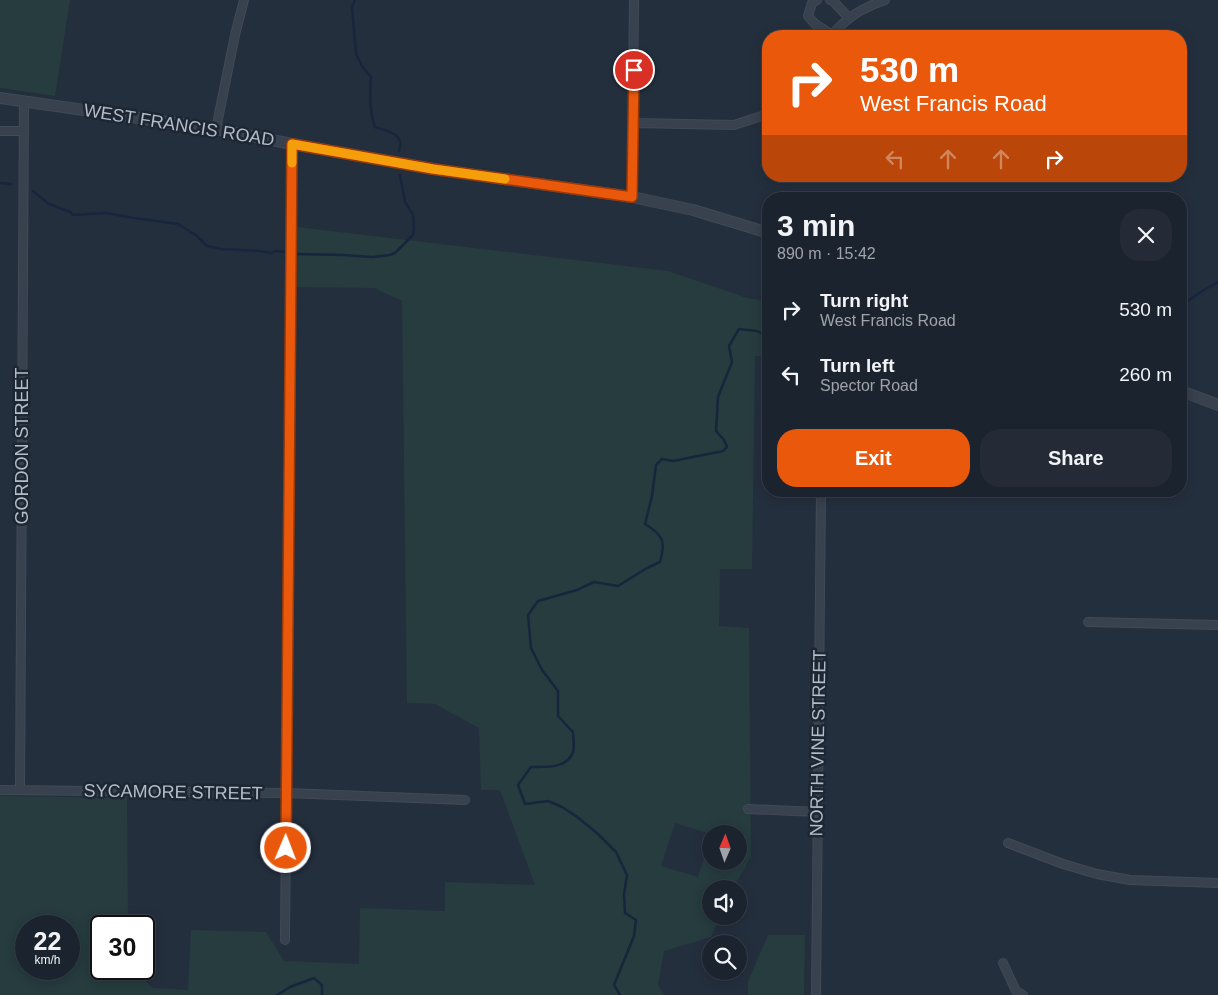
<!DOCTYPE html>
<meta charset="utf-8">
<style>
:root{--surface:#1b232e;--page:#242b36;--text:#f1f3f6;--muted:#a0a4aa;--line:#39404a;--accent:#ea580c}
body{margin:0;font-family:Arial,sans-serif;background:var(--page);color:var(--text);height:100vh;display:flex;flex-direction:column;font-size:19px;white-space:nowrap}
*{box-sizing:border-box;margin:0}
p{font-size:16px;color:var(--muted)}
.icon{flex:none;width:28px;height:28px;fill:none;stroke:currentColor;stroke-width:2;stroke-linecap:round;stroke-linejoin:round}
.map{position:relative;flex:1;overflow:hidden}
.sheet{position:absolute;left:762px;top:192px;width:425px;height:305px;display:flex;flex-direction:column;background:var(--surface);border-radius:20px;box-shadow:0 2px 12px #0003,0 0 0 1px var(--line)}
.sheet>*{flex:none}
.top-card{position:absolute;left:762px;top:30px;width:425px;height:152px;border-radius:20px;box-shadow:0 2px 12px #0003,0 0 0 1px var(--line);background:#ea580c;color:#fff;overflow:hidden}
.needle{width:32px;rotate:2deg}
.buttons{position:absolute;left:702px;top:825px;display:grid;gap:10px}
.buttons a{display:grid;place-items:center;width:45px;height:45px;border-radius:50%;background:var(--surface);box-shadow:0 2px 12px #0003,0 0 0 1px var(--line);font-size:25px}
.speed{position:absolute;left:15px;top:915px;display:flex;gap:10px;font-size:25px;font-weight:700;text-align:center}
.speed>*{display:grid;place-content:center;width:65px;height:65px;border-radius:50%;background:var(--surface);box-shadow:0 2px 12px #0003,0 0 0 1px var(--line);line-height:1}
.speed small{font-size:12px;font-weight:400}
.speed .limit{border:2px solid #111;border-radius:8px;background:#fff;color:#111}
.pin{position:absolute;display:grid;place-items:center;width:42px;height:42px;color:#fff;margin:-21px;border:2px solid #fff;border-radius:50%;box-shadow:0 1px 5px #0007}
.me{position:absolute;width:55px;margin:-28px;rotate:1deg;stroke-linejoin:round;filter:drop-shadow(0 0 4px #0008)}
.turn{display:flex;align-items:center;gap:18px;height:105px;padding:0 15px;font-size:22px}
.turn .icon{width:65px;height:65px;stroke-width:2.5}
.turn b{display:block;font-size:35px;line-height:42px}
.lanes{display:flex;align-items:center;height:48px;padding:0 15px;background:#0003;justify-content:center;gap:25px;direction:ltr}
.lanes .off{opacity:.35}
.round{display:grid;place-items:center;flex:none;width:52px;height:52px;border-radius:20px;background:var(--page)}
.overview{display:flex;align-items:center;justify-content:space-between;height:85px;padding:0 15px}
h1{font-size:30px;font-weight:600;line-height:38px}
.primary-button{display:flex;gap:10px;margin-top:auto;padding:10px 15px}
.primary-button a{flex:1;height:58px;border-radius:20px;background:var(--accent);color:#fff;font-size:20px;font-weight:600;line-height:58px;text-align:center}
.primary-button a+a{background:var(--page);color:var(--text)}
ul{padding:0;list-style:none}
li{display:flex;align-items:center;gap:15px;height:65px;padding:0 15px}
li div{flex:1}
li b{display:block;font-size:19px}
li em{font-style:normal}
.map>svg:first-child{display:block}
.green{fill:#263c3f;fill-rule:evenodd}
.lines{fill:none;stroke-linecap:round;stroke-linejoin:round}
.stream{stroke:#17263c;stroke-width:2.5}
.minor-casing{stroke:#414a57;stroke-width:10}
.tertiary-casing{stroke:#414a57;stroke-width:12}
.minor{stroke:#38414e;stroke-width:8}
.tertiary{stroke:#38414e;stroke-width:10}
.route-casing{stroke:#983908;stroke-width:12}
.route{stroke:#ea580c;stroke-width:9}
.slow{stroke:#f59e0b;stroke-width:9}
.labels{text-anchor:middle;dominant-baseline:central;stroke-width:5;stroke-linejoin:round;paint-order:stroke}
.street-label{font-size:18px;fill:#b4bcc9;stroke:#1d2633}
</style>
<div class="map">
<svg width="1218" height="995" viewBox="0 0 1218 995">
<rect width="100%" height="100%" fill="#242f3e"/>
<g class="green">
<polygon points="0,0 70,0 55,96 0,88"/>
<path d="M297 227 668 271 747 298 769 302V356H755L752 569H720L719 626 749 628 751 856 733 889H711V916H720L711 937 664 951 658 985 664 995H0V796L127 798 128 926H101V969H132L153 988 188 990 191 930 266 932 284 961 359 964 360 908 445 911V882L535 885 500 790H481L479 728 435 704 407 703 402 301 374 288 296 287ZM675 823 711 834H739V861H711V836L698 877 661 866ZM26 926H69V969H26Z"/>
<polygon points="768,935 805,935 804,995 748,995 748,981"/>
</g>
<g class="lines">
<g class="stream">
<path d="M355 0 352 7 356 54 362 66 371 77C370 94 369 110 375 127 388 132 405 133 399 151"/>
<polyline points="0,183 11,184"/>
<polyline points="33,191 49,204 70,212 73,215 106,213 134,218 178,224 197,236 207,246 222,249 259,251 271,253 275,251 284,252"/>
<polyline points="298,254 343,255 372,257 390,255 395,253 413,235 414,228 413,215 405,202 400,175"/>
<polyline points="1181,306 1202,291 1218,282"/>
<polyline points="277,995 290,987 314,978 322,985 322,995"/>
<path d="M620 995 614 985 634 936 636 920 625 913 624 894 627 875 616 852 598 834 576 816 562 807 548 801 525 804 518 785 531 767C545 767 567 769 573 752 575 747 573 737 573 732L558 716V691L542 670 531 648 528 615 538 601 577 590 594 582 618 586 647 568 660 562C666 541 663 535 645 524L652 496 656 465 662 459 673 461 723 451 727 447 724 440 716 431 718 397 732 362 729 346 739 329 757 331 769 337"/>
</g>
<defs>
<g id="minor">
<polyline points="817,0 812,3 808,16 815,24 832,35"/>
<polyline points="830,0 833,1 849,18"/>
<path d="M831 36C847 17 862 8 885 0"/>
<polyline points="633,123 734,125 765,115 769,113"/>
<polyline points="216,129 235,35 244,0"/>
<polyline points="0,131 24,131"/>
<polyline points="632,197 634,0"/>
<polyline points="1088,622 1218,625"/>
<polyline points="0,790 287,793 465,800"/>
<polyline points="20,790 24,101"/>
<polyline points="748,809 817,812"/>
<polyline points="1008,843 1063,864 1097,874 1130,880 1218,883"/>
<polyline points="285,940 292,144"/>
<polyline points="1003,963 1016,991 1023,995"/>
<polyline points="816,995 821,491"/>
</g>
<g id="tertiary">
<polyline points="0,98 216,129 292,144 433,169 632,197 693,210 769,233"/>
<polyline points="1181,391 1218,405"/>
</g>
</defs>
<use href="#minor" class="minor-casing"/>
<use href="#tertiary" class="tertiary-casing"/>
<use href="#minor" class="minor"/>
<use href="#tertiary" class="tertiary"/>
</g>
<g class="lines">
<defs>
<polyline id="route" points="286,848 292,144 433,169 632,197 634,70"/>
</defs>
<use href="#route" class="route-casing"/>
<use href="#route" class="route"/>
<polyline class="slow" points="292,163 292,144 433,169 505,179"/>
</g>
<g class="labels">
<g class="street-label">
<text transform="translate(179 125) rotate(9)">WEST FRANCIS ROAD</text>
<text transform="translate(22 446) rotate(-90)">GORDON STREET</text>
<text transform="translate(818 743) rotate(-89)">NORTH VINE STREET</text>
<text transform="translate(173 792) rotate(1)">SYCAMORE STREET</text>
</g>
</g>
</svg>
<div class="buttons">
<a><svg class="needle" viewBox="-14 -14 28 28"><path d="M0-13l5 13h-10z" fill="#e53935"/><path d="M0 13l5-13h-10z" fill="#a0a4aa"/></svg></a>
<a><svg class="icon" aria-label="sound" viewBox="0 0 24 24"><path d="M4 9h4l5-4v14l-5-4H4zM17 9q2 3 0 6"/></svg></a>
<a><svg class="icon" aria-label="search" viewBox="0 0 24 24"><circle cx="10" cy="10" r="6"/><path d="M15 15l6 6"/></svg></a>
</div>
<div class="speed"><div>22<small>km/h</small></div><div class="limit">30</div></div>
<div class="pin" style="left:634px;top:70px;background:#d93025"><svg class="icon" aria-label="arrive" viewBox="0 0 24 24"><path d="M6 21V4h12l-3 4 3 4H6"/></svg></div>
<svg class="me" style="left:286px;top:848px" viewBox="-20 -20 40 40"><circle r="17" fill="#ea580c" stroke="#fff" stroke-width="3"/><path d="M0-11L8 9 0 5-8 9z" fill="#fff"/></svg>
<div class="top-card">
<div class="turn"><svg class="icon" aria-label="right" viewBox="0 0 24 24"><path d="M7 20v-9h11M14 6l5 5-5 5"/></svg><div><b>530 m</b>West Francis Road</div></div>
<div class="lanes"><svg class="icon off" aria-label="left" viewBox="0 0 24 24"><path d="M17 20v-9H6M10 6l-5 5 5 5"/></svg><svg class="icon off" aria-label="ahead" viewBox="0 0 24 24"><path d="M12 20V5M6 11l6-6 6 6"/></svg><svg class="icon off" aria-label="ahead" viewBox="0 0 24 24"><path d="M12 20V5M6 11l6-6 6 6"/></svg><svg class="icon" aria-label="right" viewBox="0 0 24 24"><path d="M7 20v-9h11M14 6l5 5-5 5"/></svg></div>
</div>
<section class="sheet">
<div class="overview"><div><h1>3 min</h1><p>890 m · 15:42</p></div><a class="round"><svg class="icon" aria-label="close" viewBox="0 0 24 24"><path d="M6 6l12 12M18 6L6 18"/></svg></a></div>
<ul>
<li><svg class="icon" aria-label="right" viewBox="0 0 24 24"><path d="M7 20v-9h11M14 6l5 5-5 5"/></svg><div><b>Turn right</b><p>West Francis Road</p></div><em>530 m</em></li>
<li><svg class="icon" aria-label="left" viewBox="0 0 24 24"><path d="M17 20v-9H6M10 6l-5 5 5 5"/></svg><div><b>Turn left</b><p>Spector Road</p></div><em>260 m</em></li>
</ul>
<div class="primary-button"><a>Exit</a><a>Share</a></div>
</section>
</div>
